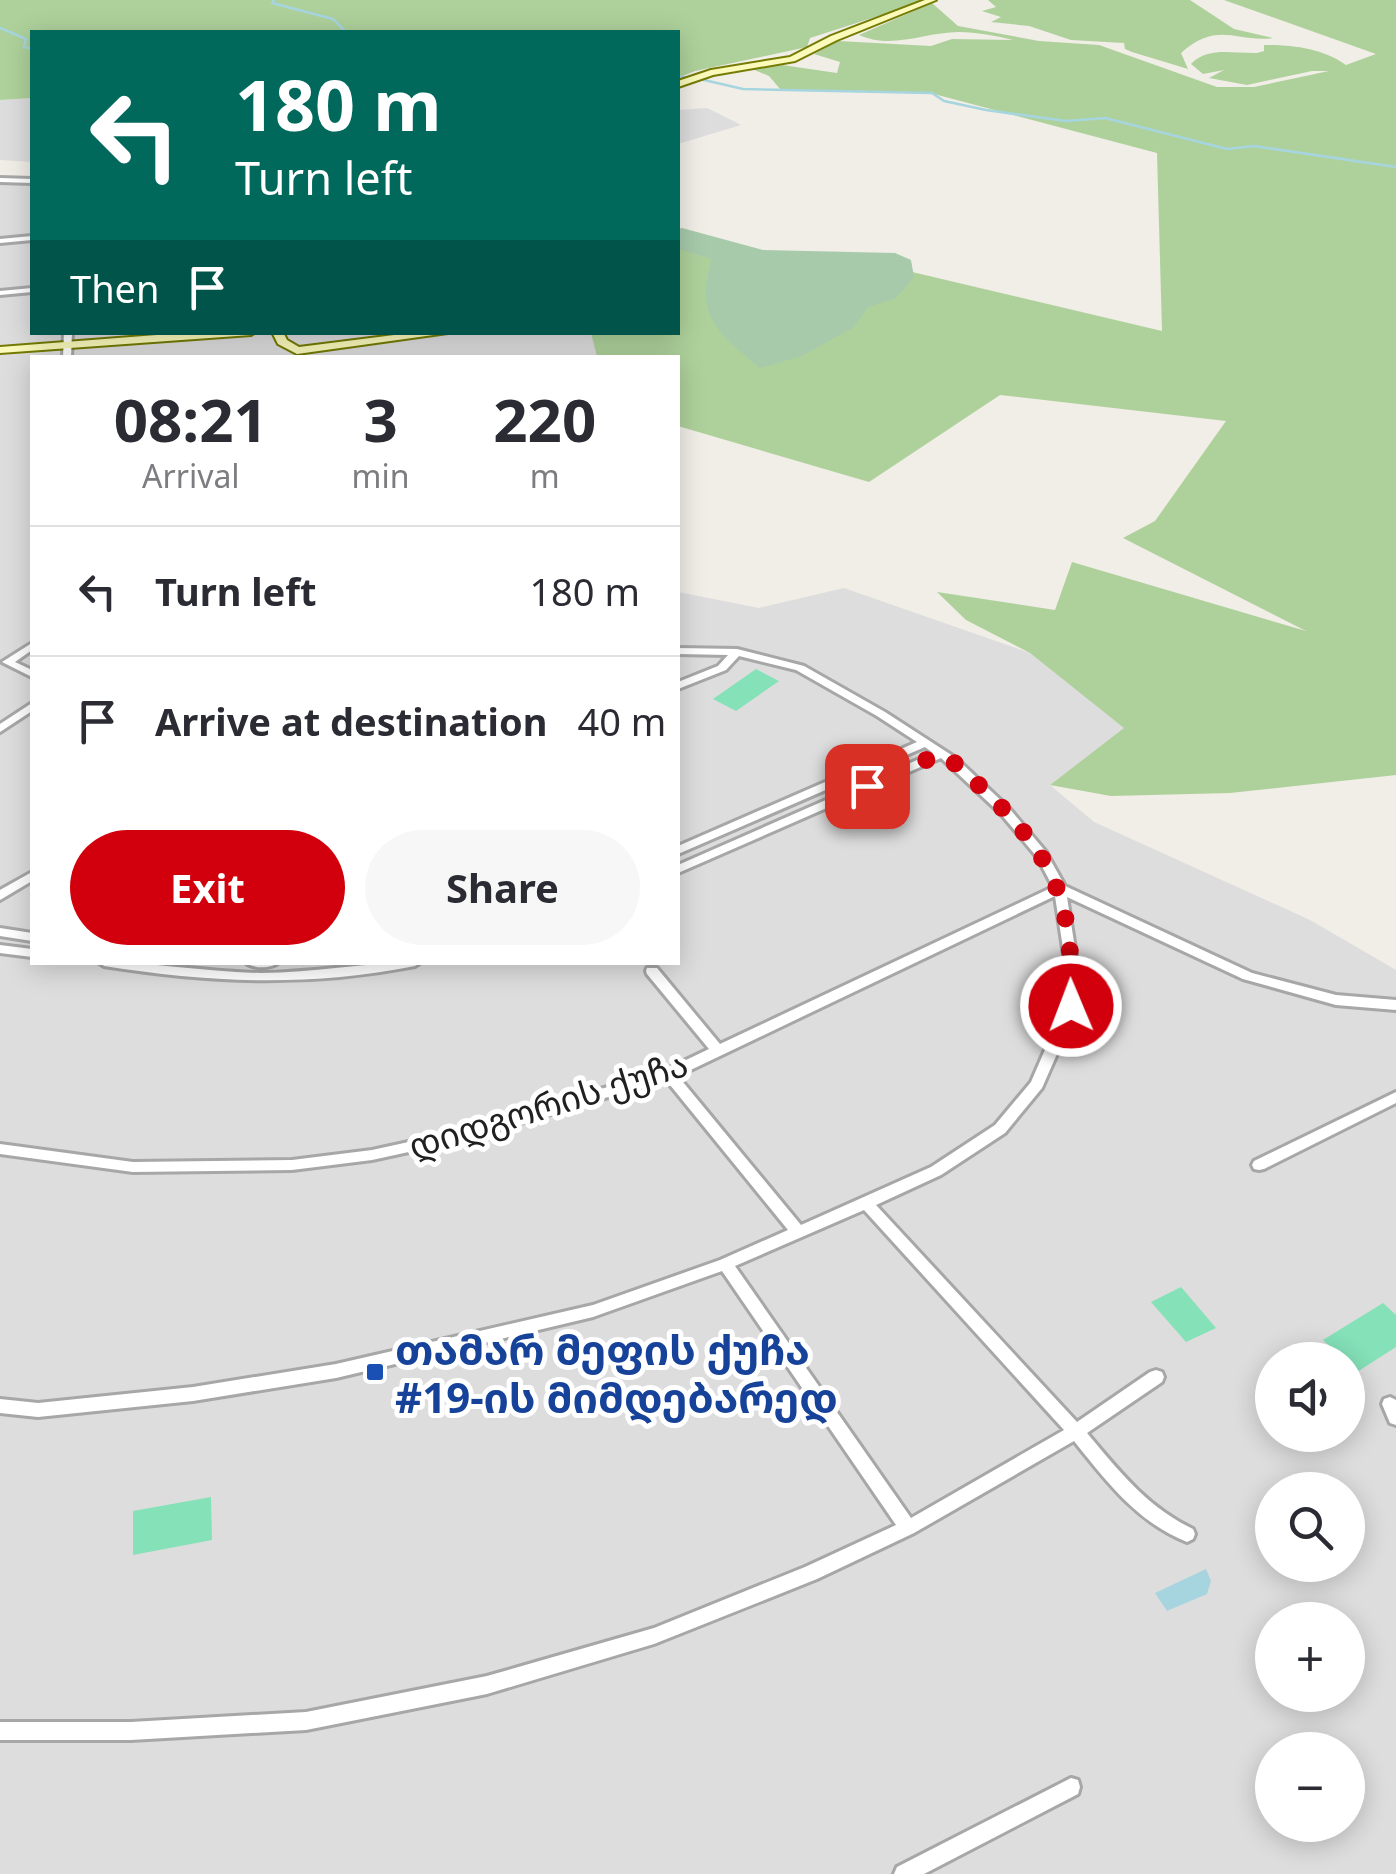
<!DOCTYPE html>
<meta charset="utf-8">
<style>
:root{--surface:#fff;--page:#f7f7f7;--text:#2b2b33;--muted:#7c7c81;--line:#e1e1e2;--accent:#d1000c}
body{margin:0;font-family:"Noto Sans","Noto Sans Georgian",sans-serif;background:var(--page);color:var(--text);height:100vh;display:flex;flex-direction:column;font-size:38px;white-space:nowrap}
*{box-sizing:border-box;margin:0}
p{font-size:32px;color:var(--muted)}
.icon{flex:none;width:55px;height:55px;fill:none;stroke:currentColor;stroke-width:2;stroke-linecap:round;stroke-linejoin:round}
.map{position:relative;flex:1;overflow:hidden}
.drawer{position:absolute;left:30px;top:355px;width:650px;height:610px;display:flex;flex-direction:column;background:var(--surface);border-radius:0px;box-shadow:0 5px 25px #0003}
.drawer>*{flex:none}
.top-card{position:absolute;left:30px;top:30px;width:650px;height:305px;border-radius:0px;box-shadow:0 5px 25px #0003;background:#00695c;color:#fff;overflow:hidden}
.fabs{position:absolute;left:1255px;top:1342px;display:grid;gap:20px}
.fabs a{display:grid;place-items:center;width:110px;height:110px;border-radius:50%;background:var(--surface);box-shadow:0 5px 25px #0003;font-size:50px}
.pin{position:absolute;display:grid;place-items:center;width:85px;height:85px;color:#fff;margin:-42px;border-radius:20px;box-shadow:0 5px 15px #0006}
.me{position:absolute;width:110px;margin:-55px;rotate:359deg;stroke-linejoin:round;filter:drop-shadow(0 0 8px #0008)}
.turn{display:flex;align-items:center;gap:35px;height:210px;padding:0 40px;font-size:45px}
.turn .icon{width:130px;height:130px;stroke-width:2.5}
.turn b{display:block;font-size:70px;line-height:85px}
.then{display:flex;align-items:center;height:95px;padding:0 40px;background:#0003;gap:20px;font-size:38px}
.eta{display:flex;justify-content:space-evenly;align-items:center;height:170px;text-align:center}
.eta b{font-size:60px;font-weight:700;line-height:70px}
.primary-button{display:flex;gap:20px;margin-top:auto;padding:20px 40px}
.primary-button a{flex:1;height:115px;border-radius:60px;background:var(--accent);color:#fff;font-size:40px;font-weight:700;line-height:115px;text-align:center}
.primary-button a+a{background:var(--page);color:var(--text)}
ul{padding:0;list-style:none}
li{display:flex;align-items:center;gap:30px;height:130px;padding:0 40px;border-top:2px solid var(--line)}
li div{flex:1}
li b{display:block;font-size:38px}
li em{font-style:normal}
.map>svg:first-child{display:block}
.residential{fill:#dedddd;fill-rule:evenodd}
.forest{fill:#aed19b}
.cemetery{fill:#a7caab}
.pitch{fill:#84e1b8}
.water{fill:#a7d5df}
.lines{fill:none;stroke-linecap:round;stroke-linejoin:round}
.stream{stroke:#a7d5df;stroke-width:2.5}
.street-casing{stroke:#a7a7a7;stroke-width:6}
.secondary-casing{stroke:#757c03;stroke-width:4}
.street{fill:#fff;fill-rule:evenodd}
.secondary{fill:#fbfabb;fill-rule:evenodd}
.route{stroke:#d1000c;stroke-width:18;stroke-dasharray:0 32.4}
.transit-dot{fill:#1a4fb4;stroke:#fff;stroke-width:4}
.labels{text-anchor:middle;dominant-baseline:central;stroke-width:10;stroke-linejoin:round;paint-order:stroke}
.street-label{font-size:35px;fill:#202020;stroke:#fff}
.near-transit-label{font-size:42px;font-weight:bold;fill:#164399;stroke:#fff;text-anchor:start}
</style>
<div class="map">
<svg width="1396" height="1874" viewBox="0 0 1396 1874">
<rect width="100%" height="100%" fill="#f1ede7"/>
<g class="residential">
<polygon points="32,98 32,162 0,160 0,100"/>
<polygon points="707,108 741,125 678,144 678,110"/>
<path d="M0 177 32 178V332H591L597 357 32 358V962H678V592L759 608 844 588 1030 653 1125 728 1050 785 1094 822 1310 920 1396 970V1874H0ZM1272 1360H1348V1435H1272ZM1272 1490H1348V1565H1272ZM1272 1620H1348V1695H1272ZM1272 1750H1348V1825H1272Z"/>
</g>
<g class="forest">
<polygon points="0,0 928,0 810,38 807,47 695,71 678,78 678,32 32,32 32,98 0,100"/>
<path d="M988 0H1190L1234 29 1273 38C1236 43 1218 20 1181 53L1188 69 1132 52 1125 49 1124 43 1071 40 1029 26 991 22 1001 17 982 11 996 7Z"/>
<path d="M1224 0H1396V775L1230 793 1111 796 1050 785 1124 728 1030 653 966 620 937 592 1055 610 1072 562 1306 631 1123 538 1155 521 1226 421 1000 395 869 482 678 426V358L597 357 591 333 678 332V244L891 267 1162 331 1157 153 934 94 780 89 769 76 752 69 782 65 837 73 840 62 814 54 838 41 931 46 952 39 1013 40C997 36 976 32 959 32 924 32 893 50 859 35L932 3 958 26 1039 41 1099 45 1217 87H1254L1329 71H1312L1247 85 1209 78 1224 70 1203 74 1191 64C1208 46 1234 54 1257 53L1264 51V45C1293 45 1322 48 1346 65L1376 54Z"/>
</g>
<path class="cemetery" d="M682 228 763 250 895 253 911 260 914 277 896 298 868 307 854 327 802 356 760 368C719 334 693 315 712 259L678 249V229Z"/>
<g class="pitch">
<polygon points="756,669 779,681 736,711 713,699"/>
<polygon points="1181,1287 1216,1328 1186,1342 1151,1302"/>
<polygon points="1383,1303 1396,1315 1396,1347 1357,1372 1323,1340"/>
<polygon points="211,1497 212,1540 133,1555 133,1511"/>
</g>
<polygon class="water" points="1206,1569 1211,1581 1207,1594 1167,1611 1155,1593"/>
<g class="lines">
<g class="stream">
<polyline points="274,0 272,3 333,19 346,32"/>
<polyline points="0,28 26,39 24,47 32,49"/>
<polyline points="678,76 684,77"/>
<polyline points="32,78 32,83"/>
<polyline points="704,80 743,89 932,93 944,101 986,110 1066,121 1105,118 1227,149 1254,146 1396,167"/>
</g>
<defs>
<g id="street">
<polygon points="0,178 32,179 32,183 0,182"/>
<polygon points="32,236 32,240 0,243 0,239"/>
<polygon points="32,288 32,292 0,295 0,291"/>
<polygon points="64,332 72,332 71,358 63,358"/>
<polygon points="32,643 32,650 15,662 32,670 32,677 2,662"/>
<path d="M678 648 737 649 804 666 885 712 956 758 1009 808 1046 852 1065 886 1252 973 1336 995 1396 1000V1010L1336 1005 1243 979 1067 897 1078 968V1006L1042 1088 1005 1133 941 1175 876 1205 1077 1422 1150 1372 1156 1370 1162 1372 1164 1377 1162 1382 1087 1433C1119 1471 1147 1507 1193 1529L1195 1534 1193 1539 1187 1542C1137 1522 1107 1482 1074 1441L914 1533 817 1579 654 1644 487 1694 306 1730 131 1740H0V1722H131L306 1712 487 1676 654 1628 805 1567 896 1525 722 1271 593 1317 336 1378 193 1401 38 1417 0 1413V1399L38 1403 193 1387 336 1364 593 1305 720 1260 788 1230 666 1080 459 1141 372 1160 292 1170 133 1172 0 1154V1144L133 1162 292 1160 372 1150 459 1131 665 1070 709 1049 647 974 646 971 647 968H657L720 1044 1053 887 1037 857 1001 814 941 758 678 873V865L933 753 925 747 678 854V846L917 742 877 716 796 670 739 656 726 670 678 689V682L718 666 728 655 678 654ZM1055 896 1066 968 1064 1006 1031 1082 995 1125 931 1167 801 1225 678 1076ZM864 1210 1064 1430 911 1518 735 1266Z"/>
<polygon points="32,703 32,711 0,732 0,724"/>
<polygon points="32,872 32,881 0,900 0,890"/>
<polygon points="0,928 32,933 32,941 0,936"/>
<polygon points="0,945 32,949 32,957 0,953"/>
<path d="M98 962C152 962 205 972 260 973 314 973 367 962 421 962L415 966C307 987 212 983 104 966Z"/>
<path d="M245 962H279C272 969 252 969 245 962Z"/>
<polygon points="1396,1092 1396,1103 1264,1169 1259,1170 1254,1169 1252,1165 1254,1161"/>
<polygon points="1390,1397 1396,1400 1396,1425 1390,1423 1382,1404 1384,1399"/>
<polygon points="1071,1778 1078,1780 1080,1787 1078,1794 924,1874 894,1874 897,1867"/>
</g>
<g id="secondary">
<polygon points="925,0 936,0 837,40 795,61 713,75 678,87 678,81 711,70 790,57 831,36"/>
<polygon points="196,332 256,332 251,335 0,353 0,347"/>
<polygon points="272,332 283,332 287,340 299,347 418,332 455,332 297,354 278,344"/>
</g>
</defs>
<use href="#street" class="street-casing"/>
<use href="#secondary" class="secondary-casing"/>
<use href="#street" class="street"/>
<use href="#secondary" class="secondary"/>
</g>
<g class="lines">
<path class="route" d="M867 786 940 754C958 763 972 779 987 793 1059 862 1073 907 1071 1006"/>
</g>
<rect class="transit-dot" x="365" y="1362" width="20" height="20" rx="5"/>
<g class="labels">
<g class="street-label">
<text transform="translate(548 1104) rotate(-17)">დიდგორის ქუჩა</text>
</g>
<g class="near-transit-label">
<text x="395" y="1348">თამარ მეფის ქუჩა<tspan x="395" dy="48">#19-ის მიმდებარედ</tspan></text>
</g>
</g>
</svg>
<div class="fabs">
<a><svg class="icon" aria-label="sound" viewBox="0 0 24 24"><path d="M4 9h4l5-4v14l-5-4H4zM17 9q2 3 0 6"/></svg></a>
<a><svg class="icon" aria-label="search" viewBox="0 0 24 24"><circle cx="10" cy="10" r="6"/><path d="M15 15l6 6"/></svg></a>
<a>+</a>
<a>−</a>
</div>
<div class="pin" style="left:867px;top:786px;background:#d93025"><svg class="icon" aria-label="arrive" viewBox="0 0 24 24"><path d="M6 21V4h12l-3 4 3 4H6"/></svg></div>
<svg class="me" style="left:1071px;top:1006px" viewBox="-20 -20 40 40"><circle r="17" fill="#d1000c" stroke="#fff" stroke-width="3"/><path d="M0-11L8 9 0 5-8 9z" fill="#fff"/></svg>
<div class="top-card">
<div class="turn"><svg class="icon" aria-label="left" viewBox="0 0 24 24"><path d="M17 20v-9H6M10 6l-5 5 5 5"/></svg><div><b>180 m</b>Turn left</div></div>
<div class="then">Then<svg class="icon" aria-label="arrive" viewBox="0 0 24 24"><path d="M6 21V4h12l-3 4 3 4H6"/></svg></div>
</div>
<section class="drawer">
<div class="eta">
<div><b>08:21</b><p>Arrival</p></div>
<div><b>3</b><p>min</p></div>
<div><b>220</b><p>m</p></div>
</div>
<ul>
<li><svg class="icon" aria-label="left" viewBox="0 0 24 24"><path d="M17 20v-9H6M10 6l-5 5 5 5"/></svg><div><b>Turn left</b></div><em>180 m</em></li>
<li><svg class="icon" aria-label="arrive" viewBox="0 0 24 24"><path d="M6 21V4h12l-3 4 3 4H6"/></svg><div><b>Arrive at destination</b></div><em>40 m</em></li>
</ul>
<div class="primary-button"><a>Exit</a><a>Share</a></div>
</section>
</div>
